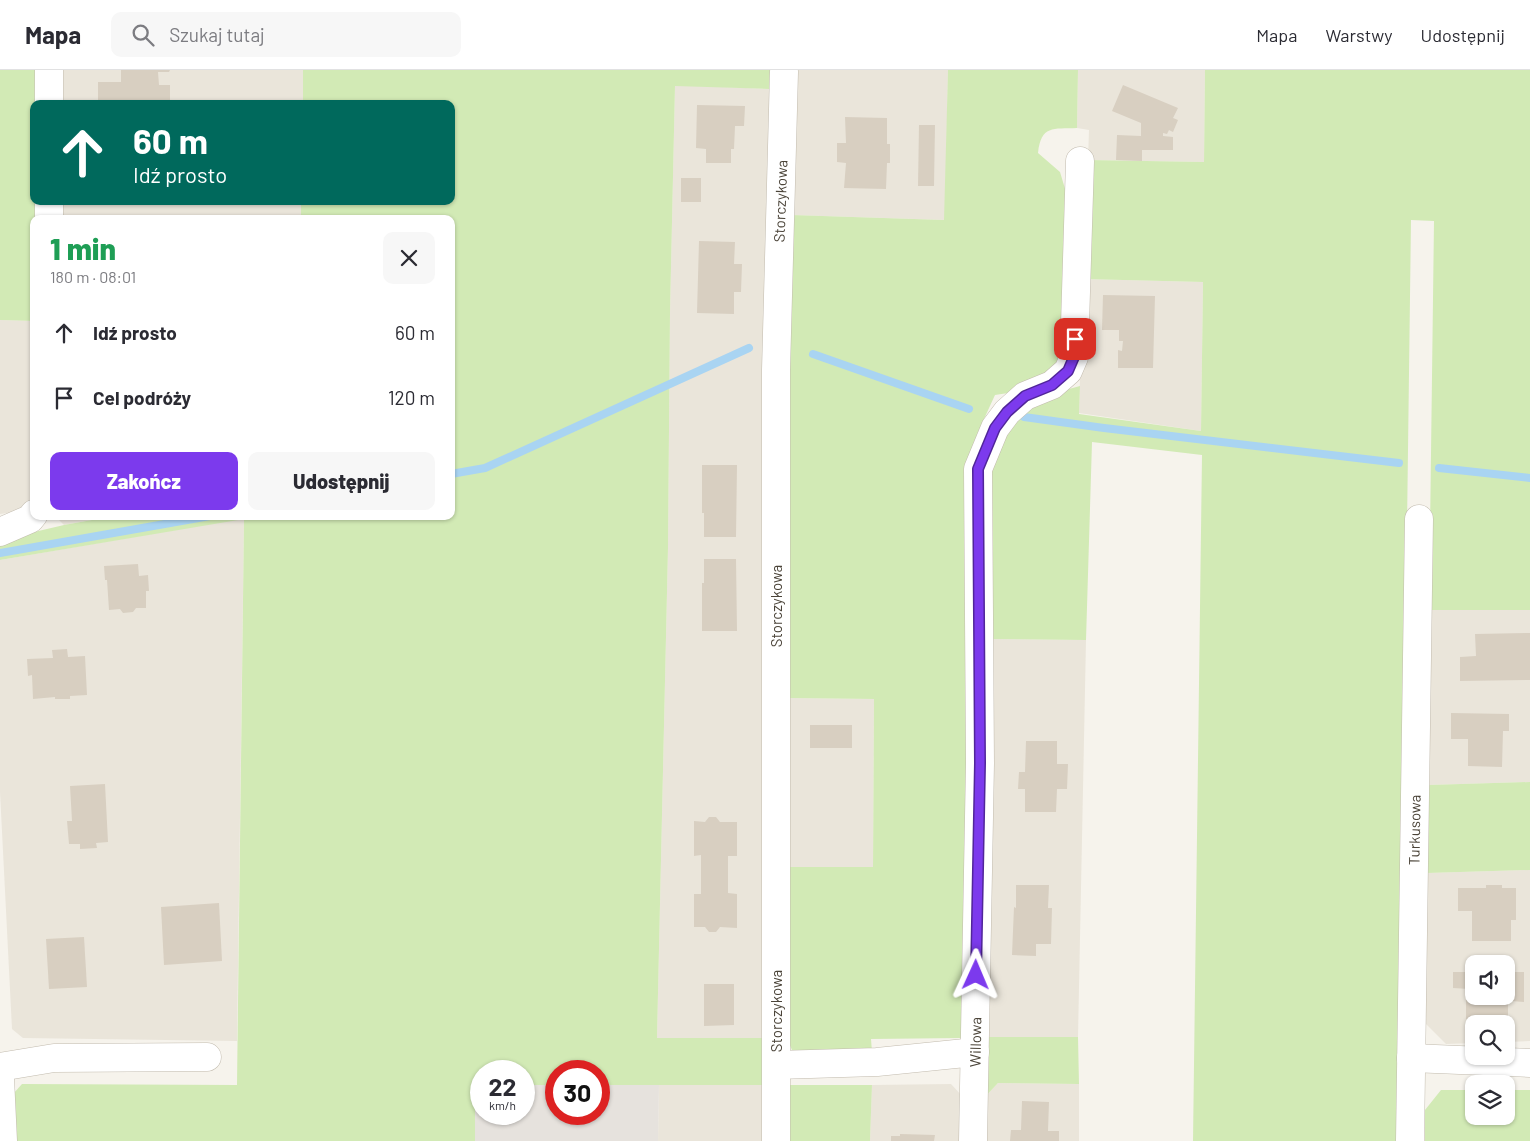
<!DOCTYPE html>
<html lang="pl">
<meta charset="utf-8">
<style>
:root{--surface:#fff;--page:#f7f7f7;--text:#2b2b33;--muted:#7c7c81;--line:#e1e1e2;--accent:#7c3aed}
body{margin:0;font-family:Barlow,sans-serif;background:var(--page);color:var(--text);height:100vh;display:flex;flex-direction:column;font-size:19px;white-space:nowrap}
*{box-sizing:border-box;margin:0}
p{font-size:16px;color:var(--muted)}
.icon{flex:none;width:28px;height:28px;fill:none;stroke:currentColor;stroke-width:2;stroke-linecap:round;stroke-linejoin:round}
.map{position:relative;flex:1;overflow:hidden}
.details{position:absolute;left:30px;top:145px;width:425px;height:305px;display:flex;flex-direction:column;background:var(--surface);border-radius:10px;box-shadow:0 1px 4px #0004}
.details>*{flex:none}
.banner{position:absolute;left:30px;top:30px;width:425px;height:105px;border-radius:10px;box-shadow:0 1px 4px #0004;background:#00695c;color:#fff;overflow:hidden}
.fabs{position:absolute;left:1465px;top:885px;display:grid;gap:10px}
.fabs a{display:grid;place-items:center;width:50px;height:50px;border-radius:10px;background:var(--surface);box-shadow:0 1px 4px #0004;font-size:25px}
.speed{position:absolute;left:470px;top:990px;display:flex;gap:10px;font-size:25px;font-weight:700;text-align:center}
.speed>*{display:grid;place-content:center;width:65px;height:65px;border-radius:50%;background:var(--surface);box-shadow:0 1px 4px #0004;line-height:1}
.speed small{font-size:12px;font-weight:400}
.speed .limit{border:8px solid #d22;background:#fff;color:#111}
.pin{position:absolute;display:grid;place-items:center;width:42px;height:42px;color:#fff;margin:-21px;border-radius:10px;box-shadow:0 2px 8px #0006}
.me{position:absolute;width:55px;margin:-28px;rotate:1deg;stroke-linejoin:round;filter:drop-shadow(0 0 4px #0008)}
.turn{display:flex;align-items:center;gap:18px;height:105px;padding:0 20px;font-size:22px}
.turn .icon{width:65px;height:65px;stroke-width:2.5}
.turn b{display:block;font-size:35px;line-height:42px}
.round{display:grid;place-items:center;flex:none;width:52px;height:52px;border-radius:10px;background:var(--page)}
.summary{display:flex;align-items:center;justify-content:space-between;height:85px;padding:0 20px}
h1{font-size:30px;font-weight:800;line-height:38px;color:#1e9e55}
.action{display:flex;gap:10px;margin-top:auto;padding:10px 20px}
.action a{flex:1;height:58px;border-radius:10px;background:var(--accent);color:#fff;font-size:20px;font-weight:800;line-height:58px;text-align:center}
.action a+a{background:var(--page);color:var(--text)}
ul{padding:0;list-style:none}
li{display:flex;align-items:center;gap:15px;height:65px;padding:0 20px}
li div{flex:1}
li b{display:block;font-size:19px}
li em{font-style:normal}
header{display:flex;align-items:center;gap:30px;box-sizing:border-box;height:70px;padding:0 25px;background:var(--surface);border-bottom:1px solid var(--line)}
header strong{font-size:24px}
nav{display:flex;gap:28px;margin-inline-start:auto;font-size:18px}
.search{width:350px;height:45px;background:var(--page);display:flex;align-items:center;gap:12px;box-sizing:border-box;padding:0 18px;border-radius:10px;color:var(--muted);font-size:19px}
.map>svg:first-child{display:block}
.residential{fill:#eae5da;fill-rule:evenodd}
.industrial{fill:#e6e2dd}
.green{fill:#d2eab5}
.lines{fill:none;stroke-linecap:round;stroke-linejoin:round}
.stream{stroke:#a9d4f2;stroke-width:8}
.building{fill:#d8cfc1}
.minor-casing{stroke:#c2bbae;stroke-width:29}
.minor{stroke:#fff;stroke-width:28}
.route-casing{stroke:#51269a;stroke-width:12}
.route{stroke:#7c3aed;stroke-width:9}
.labels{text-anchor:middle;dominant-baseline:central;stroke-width:4.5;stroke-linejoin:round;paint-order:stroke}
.street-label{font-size:15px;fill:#4b4439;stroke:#fff}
</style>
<header>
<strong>Mapa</strong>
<div class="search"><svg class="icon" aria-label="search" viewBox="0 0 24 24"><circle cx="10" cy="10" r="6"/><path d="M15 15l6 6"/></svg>Szukaj tutaj</div>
<nav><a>Mapa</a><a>Warstwy</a><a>Udostępnij</a></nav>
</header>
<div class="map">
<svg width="1530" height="1071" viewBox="0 0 1530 1071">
<rect width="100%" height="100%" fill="#f6f3ec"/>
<g class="residential">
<rect x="59" y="0" width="244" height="34"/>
<polygon points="792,0 948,0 945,150 792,145"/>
<polygon points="1078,0 1205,0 1204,92 1088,90 1089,60 1077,58"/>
<polygon points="675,15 769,19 766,968 657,968 668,478 670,243"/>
<rect x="58" y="131" width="243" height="18"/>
<polygon points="1083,209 1203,212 1201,361 1079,343"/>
<polygon points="0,250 34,251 33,430 28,440 0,444"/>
<polygon points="58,446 114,446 64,455 58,449"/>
<polygon points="244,448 237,971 23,968 12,959 0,722 0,490"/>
<polygon points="1429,540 1530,540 1530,712 1428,715"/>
<polygon points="988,569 1086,570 1078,967 983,967"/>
<polygon points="786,628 874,629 873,797 785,797"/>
<path d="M1530 800V971L1506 972V954H1474V973L1446 974 1425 953 1427 803ZM1474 894H1506V926H1474Z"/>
<polygon points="998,1013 1079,1014 1079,1071 984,1071 984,1028"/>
<polygon points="951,1014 962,1026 961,1071 870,1071 872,1015"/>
<polygon points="659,1015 766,1015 766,1071 658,1071"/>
</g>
<polygon class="industrial" points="475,1015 481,1015 481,1044 524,1044 524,1015 556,1015 556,1044 599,1044 599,1015 659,1015 658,1071 475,1071"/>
<g class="green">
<polygon points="0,0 35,0 34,131 36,131 36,149 34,149 34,251 0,250"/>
<polygon points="303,0 770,0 769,19 675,16 670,243 668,478 657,968 766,968 766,1015 599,1015 599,1001 556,1001 556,1015 524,1015 524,1001 481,1001 481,1015 475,1015 475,1071 16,1071 13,1024 22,1014 237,1015 244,449 0,490 0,470 64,455 114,446 451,446 451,149 301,149 301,131 451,131 451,34 303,34"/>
<path d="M948 0H1078L1077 58C1053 59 1041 55 1038 83L1060 102 1066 122 1063 284 1053 305 1021 321 995 325 978 362 971 393 962 968 871 969 872 982 802 985 792 980 785 964V797H873L874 629 786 628 787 266 792 145 944 150Z"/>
<polygon points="1205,0 1530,0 1530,540 1429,540 1434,151 1411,150 1399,1071 1193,1071 1202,385 1092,372 1086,570 988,569 990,392 1001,360 1047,325 1080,316 1079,344 1201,361 1203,212 1083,209 1088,90 1204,92"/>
<polygon points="1530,712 1530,800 1427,803 1428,715"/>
<polygon points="983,967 1078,967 1079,1014 998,1013 984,1028"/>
<polygon points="784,1015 872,1015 870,1071 784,1071"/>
<polygon points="1441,1020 1474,1020 1474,1046 1506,1046 1506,1020 1530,1020 1530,1071 1425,1071 1425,1040"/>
</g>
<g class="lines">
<g class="stream">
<polyline points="813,284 969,339"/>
<polyline points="1024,347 1104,358 1399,393"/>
<polyline points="1439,398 1530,408"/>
<polyline points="451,404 485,398 749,278"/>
<polyline points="0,483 210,446"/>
</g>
</g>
<g class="building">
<polygon points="121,0 170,0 169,2 158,2 159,15 170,15 170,32 123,31 123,34 98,34 98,12 121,12"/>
<polygon points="1123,15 1178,38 1173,48 1178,50 1173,62 1169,60 1167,64 1163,63 1163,66 1173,67 1173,80 1142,80 1142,91 1116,90 1117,65 1141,66 1141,53 1112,41"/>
<polygon points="697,35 745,36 744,56 735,56 734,79 731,79 731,93 706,93 706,79 696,78"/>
<polygon points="845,47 887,48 887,74 890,74 890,93 887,93 886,119 844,118 846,93 837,92 837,73 846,73"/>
<polygon points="919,55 935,55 934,116 918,116"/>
<rect x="681" y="108" width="20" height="24"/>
<polygon points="81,131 132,131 132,134 81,133"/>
<polygon points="699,171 735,172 734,194 742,194 741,222 734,222 734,244 697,243"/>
<polygon points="1103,225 1155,226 1153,298 1118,298 1118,280 1122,281 1123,271 1119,271 1119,260 1102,260"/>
<polygon points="702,395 737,395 736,467 704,467 704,443 702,443"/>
<polygon points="704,489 736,489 737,561 702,561 702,513 704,513"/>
<polygon points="138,494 139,506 148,505 149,521 146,521 146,538 136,538 133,542 123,543 120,539 109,540 107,510 105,510 104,496"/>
<polygon points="1530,563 1530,610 1460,611 1460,587 1476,586 1475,564"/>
<polygon points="67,579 68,587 85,586 87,625 70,626 70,629 55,629 55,627 33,629 32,605 28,606 27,589 53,588 52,580"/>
<polygon points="1451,643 1509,644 1509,661 1503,661 1502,697 1468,696 1468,669 1451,669"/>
<rect x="810" y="655" width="42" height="23"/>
<polygon points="1026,671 1057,671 1057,694 1068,694 1067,719 1057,719 1056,742 1025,742 1025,719 1018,719 1019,702 1025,702"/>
<polygon points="105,714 108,772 96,773 97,778 80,779 80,774 69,774 67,751 72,751 70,716"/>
<polygon points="709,747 716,747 720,752 737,752 737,786 728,786 728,823 737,824 737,858 720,857 716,862 709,862 705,857 694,857 694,824 701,824 701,785 694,786 694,751 705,752"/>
<polygon points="1016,815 1049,815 1048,838 1052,838 1051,874 1036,874 1036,886 1012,885 1014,837 1016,838"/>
<polygon points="1486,815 1502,815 1502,818 1516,818 1516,850 1511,850 1511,871 1472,871 1472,841 1458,841 1458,818 1486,818"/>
<polygon points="219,833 222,891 164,895 161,837"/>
<polygon points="84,867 87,917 49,919 46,869"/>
<polygon points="1453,902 1474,902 1474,926 1506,926 1506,902 1524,902 1524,932 1511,931 1511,933 1508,933 1508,949 1466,949 1466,930 1469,930 1469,919 1453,918"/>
<polygon points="704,914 734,914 734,955 704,956"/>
<polygon points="1022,1031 1049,1032 1048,1061 1059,1061 1059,1071 1010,1071 1011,1060 1021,1060"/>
<polygon points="900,1064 935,1065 934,1071 891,1071 891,1066 900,1066"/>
</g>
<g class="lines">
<defs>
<g id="minor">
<polyline points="49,0 49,34"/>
<polyline points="49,131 49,149"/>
<polyline points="0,462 30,449 34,444"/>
<polyline points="1411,988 1530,993"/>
<polyline points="777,995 877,992 975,982"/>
<polyline points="0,997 54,988 207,987"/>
<polyline points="0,1008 3,1071"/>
<polyline points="776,1071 776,300 784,2"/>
<polyline points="973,1071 980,693 978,399 995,358 1007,342 1025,326 1052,315 1068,301 1074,287 1080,91"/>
<polyline points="1410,1071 1419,449"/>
</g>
</defs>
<use href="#minor" class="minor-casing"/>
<use href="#minor" class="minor"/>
</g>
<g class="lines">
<defs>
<polyline id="route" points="976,905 980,693 978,399 995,358 1007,342 1025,326 1052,315 1068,301 1074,287 1075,269"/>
</defs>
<use href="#route" class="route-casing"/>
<use href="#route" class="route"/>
</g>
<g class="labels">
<g class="street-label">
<text transform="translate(780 131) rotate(-88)">Storczykowa</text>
<text transform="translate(776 536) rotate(-90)">Storczykowa</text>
<text transform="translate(1414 760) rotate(-89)">Turkusowa</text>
<text transform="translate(776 941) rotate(-90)">Storczykowa</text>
<text transform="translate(975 972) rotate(-89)">Willowa</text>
</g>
</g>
</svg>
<div class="fabs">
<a><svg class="icon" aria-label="sound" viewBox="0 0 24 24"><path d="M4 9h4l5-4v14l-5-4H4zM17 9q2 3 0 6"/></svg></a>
<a><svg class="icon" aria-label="search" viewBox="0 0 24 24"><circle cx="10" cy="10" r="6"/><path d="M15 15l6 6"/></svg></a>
<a><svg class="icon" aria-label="layers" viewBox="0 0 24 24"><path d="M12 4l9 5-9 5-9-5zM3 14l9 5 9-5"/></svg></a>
</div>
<div class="speed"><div>22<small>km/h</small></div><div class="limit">30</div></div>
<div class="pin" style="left:1075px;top:269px;background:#d93025"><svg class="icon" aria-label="arrive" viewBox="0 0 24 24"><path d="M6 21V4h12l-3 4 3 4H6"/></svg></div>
<svg class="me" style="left:976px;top:905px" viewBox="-20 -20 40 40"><path d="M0-17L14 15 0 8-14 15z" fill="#7c3aed" stroke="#fff" stroke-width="4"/></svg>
<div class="banner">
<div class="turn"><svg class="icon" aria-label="ahead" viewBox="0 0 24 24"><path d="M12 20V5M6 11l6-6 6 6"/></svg><div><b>60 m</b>Idź prosto</div></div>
</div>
<section class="details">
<div class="summary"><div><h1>1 min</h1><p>180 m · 08:01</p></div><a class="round"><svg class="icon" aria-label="close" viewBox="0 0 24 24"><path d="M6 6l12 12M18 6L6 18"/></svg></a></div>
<ul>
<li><svg class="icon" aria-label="ahead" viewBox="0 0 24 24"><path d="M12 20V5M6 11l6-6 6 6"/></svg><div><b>Idź prosto</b></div><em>60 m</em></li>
<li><svg class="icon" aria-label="arrive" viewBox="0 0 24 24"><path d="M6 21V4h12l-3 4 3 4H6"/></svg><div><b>Cel podróży</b></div><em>120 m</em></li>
</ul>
<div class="action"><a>Zakończ</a><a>Udostępnij</a></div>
</section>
</div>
